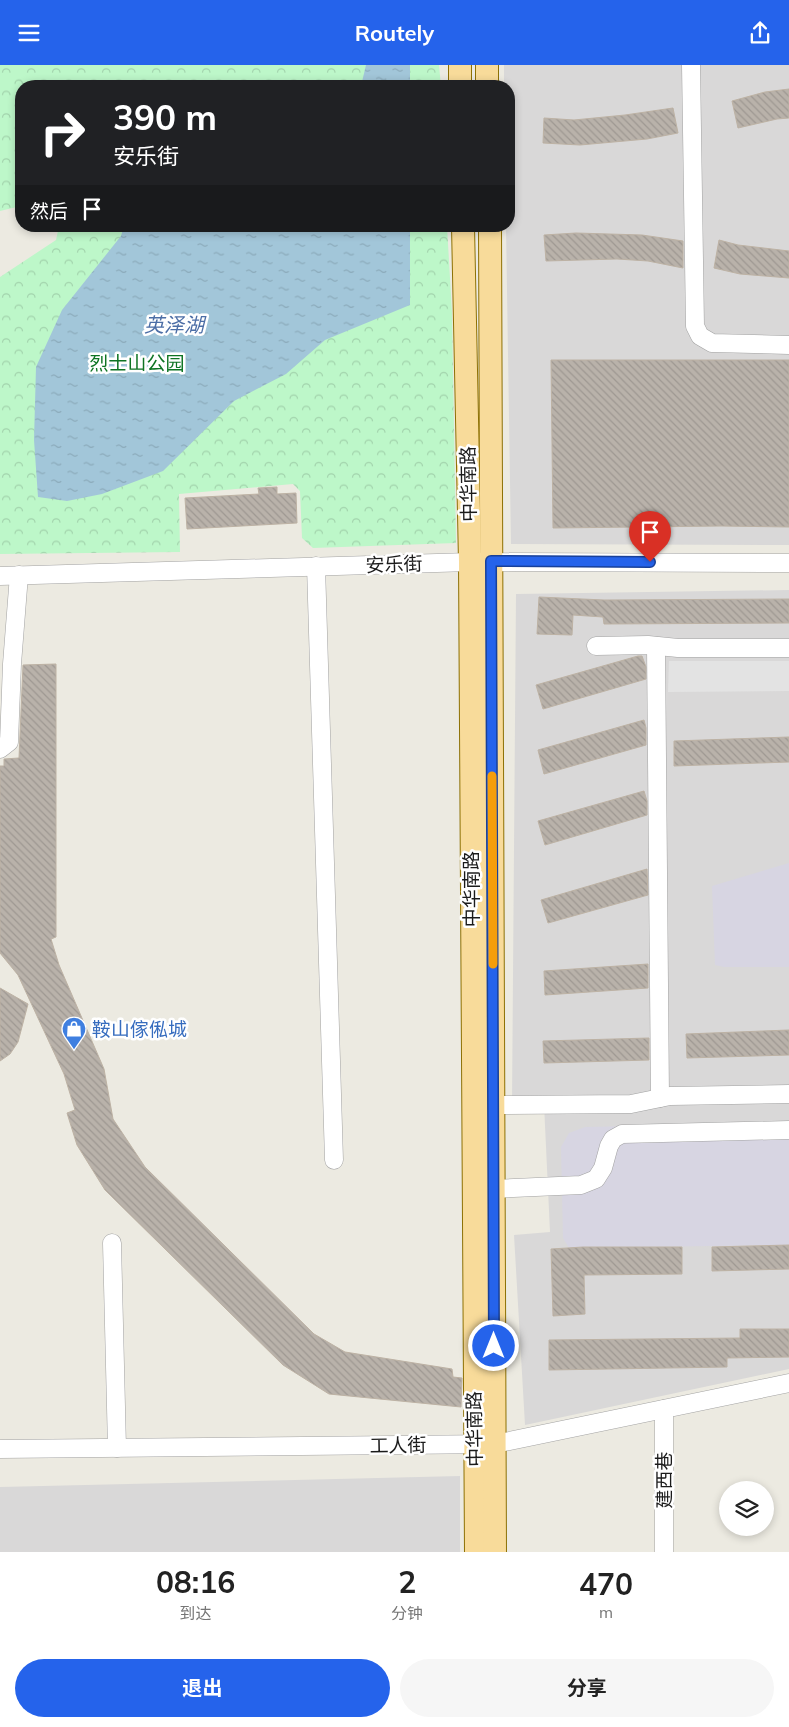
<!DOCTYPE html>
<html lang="zh">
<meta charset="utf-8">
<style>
:root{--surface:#fff;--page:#f6f6f6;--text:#222;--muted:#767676;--accent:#2563eb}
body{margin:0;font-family:Mulish,"Noto Sans SC",sans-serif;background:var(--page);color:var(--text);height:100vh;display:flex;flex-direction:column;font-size:19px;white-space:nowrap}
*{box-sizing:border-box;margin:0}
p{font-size:16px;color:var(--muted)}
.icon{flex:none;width:28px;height:28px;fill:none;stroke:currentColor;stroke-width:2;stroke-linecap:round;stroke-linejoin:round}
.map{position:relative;height:1487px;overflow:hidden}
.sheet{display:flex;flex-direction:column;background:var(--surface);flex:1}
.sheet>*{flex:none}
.top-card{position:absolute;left:15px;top:15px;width:500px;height:152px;border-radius:20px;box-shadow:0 2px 8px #0003;background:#202124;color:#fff;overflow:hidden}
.fabs{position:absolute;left:719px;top:1416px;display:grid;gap:10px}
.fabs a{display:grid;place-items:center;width:55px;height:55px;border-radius:50%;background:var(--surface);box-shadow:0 2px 8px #0003;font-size:25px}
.pin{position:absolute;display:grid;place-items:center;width:42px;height:42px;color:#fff;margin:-51px -21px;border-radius:50% 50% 50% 0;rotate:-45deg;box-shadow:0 0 5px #0007}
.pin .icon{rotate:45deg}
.me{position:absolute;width:55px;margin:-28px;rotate:0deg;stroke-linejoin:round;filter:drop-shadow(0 0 4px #0008)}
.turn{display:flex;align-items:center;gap:18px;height:105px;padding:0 15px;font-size:22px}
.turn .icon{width:65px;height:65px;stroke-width:2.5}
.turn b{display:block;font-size:35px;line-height:42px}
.then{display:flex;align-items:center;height:48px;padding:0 15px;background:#0003;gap:10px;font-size:19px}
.eta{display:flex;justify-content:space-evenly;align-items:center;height:85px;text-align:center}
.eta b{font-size:30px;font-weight:700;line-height:35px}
.action{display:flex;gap:10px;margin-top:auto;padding:10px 15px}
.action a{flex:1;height:58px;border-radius:30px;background:var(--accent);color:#fff;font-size:20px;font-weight:700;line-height:58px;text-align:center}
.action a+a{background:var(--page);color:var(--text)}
header{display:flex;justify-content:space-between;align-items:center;height:65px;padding:0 15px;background:var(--accent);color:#fff;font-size:22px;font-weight:700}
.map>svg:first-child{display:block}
.residential{fill:#d9d8d8}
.park{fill:url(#park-crowns)}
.parking{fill:#e3e3e3}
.plaza{fill:#d7d5e2}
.water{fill:url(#water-ripples)}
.building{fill:url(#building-back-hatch);stroke:#bdb2a4}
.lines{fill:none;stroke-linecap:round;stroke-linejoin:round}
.minor-casing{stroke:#a2a2a2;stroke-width:19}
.major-casing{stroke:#8d7105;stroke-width:24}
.minor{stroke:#fff;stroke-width:18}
.major{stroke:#f8db9a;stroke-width:22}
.route-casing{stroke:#184099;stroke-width:12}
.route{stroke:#2563eb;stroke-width:9}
.slow{stroke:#f59e0b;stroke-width:9}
.labels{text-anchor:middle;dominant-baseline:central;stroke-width:5;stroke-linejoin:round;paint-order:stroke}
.park-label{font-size:19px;fill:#0e7423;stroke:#fff}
.street-label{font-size:19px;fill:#1b1b1b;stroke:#fff}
.shop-label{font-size:19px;fill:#366cbe;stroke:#fff;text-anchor:start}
.water-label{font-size:20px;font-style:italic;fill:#4c6ea6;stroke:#fff}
</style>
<header><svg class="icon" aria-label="menu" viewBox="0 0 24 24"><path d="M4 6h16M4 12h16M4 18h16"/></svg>Routely<svg class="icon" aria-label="share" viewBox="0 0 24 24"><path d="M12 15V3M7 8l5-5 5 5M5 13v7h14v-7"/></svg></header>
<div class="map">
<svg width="789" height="1487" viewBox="0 0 789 1487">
<defs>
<pattern id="park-crowns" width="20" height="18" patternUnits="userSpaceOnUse" patternTransform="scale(1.25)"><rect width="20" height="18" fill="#bdf7c9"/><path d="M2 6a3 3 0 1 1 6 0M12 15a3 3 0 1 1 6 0" fill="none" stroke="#a2d3ac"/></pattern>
<pattern id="water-ripples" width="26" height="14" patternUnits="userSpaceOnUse" patternTransform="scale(1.25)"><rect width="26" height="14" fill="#a2c6d9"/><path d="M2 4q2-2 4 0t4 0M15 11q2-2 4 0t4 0" fill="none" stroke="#8baaba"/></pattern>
<pattern id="building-back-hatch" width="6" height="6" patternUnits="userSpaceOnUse" patternTransform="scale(1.25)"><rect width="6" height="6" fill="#b9b2aa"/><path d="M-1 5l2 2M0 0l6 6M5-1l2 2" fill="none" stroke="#9e9892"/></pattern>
</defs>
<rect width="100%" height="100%" fill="#eceae1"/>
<g class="residential">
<polygon points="504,0 789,0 789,480 511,479 506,161 509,161 509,21 504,21"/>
<polygon points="789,525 789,1304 525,1360 514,1170 550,1167 544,1039 512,1039 516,529"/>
<polygon points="460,1411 460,1487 0,1487 0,1422"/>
</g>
<g class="park">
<polygon points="0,0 439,0 441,21 21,21 21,141 0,146"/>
<polygon points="59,161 447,161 452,248 456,478 313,483 302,473 300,426 293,419 179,429 180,487 0,489 0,212 56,175"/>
</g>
<polygon class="parking" points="669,596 789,596 789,626 668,627"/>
<g class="plaza">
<polygon points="789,798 789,902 724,902 715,900 712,821"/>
<polygon points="789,1058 789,1180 569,1183 563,1173 561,1082 569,1068 585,1062"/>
</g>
<g class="water">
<polygon points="366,0 410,0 410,21 361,21"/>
<polygon points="124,161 410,161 410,240 325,275 286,309 234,336 163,406 102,429 67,436 38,432 34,375 36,302 62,245 121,171"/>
</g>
<g class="building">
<polygon points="789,24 789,53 777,54 738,63 732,36 765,27"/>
<polygon points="673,43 678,68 647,74 580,80 543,78 544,53 574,55 625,50"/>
<polygon points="576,168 642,170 683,176 683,203 648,196 617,194 546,196 544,170"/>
<polygon points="719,175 738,180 789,186 789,213 740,209 714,203"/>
<polygon points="551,295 789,295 789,462 721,461 553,463"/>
<polygon points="277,422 277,429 296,428 297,458 187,464 185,433 259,429 258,423"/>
<polygon points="539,532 604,535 789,534 789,558 604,559 603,552 573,550 572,570 537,569"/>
<polygon points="638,591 642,591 646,602 646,614 543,644 536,620"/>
<polygon points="56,599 56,872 51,874 59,900 104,1004 113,1054 145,1102 314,1269 345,1287 452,1304 453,1312 462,1313 461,1342 329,1329 283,1300 105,1125 77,1080 67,1048 75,1045 64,1009 18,910 0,888 0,701 4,701 4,694 19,693 23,600"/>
<polygon points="644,655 646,663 646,680 544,709 538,685"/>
<polygon points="789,672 789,697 674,701 674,676"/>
<polygon points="644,726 647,736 647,750 545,780 538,756"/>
<polygon points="647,804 648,830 548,858 541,835"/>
<polygon points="648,899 648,923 545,930 544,906"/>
<polygon points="0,923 28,939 18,977 10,989 0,996"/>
<polygon points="789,965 789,990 687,993 686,969"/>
<polygon points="649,973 649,995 544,998 543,976"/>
<polygon points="789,1180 789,1204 712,1206 712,1182"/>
<polygon points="583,1182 682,1182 682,1209 584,1210 585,1249 553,1251 551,1184"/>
<polygon points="740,1264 789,1264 789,1292 727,1293 727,1302 549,1305 549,1275 740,1273"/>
</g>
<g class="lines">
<defs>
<g id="minor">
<polyline points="691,0 695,261 700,271 712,278 789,280"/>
<polyline points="316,501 334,1095"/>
<polyline points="0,511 470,497 789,498"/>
<polyline points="596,581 648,580 678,583 789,583"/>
<polyline points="656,581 660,1033"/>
<polyline points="0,684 9,677 12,599 19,510"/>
<polyline points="493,1040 631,1039 670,1031 789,1029"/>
<polyline points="494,1124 581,1120 596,1114 603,1103 609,1081 613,1074 622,1069 789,1065"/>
<polyline points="112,1178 117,1383"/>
<polyline points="0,1384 495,1379 789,1318"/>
<polyline points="664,1487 664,1344"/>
</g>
<g id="major">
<polyline points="460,0 460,21"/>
<polyline points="487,0 487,21"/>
<polyline points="463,161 470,497 476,1487"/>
<polyline points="490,161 495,1487"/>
</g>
</defs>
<use href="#minor" class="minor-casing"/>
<use href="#major" class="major-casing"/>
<use href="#minor" class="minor"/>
<use href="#major" class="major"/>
</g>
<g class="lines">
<defs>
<polyline id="route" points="494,1281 491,496 650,497"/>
</defs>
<use href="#route" class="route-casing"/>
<use href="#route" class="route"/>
<polyline class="slow" points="492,711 493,899"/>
</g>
<defs>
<symbol id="shop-pin" viewBox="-11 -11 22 30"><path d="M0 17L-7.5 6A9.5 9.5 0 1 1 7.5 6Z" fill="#3f7fe0" stroke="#fff"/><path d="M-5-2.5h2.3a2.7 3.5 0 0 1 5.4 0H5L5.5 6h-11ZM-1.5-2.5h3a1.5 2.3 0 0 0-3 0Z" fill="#fff"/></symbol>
</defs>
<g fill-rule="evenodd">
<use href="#shop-pin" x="60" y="950" width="28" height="38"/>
</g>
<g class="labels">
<g class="park-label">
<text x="137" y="298">烈士山公园</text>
</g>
<g class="street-label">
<text transform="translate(468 419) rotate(-91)">中华南路</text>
<text transform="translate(394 499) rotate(-2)">安乐街</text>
<text transform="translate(471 824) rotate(-90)">中华南路</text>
<text transform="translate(474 1364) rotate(-91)">中华南路</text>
<text transform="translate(398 1380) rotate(-1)">工人街</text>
<text transform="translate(664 1415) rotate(-90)">建西巷</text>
</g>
<g class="shop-label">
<text x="92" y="964">鞍山傢俬城</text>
</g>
<g class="water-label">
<text x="174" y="259">英泽湖</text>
</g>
</g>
</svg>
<div class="fabs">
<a><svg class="icon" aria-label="layers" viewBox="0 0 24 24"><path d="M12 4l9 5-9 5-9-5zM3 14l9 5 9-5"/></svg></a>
</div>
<div class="pin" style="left:650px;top:497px;background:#d93025"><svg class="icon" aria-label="arrive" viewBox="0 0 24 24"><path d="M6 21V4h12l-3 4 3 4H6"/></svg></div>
<svg class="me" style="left:494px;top:1281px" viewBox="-20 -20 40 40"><circle r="17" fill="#2563eb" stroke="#fff" stroke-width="3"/><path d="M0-11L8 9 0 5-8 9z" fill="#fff"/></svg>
<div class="top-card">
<div class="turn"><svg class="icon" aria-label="right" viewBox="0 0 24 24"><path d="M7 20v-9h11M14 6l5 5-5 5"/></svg><div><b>390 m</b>安乐街</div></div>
<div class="then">然后<svg class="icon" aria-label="arrive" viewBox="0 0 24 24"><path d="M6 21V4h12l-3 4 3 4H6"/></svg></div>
</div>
</div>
<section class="sheet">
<div class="eta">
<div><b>08:16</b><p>到达</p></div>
<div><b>2</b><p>分钟</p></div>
<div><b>470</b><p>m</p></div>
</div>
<div class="action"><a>退出</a><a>分享</a></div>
</section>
